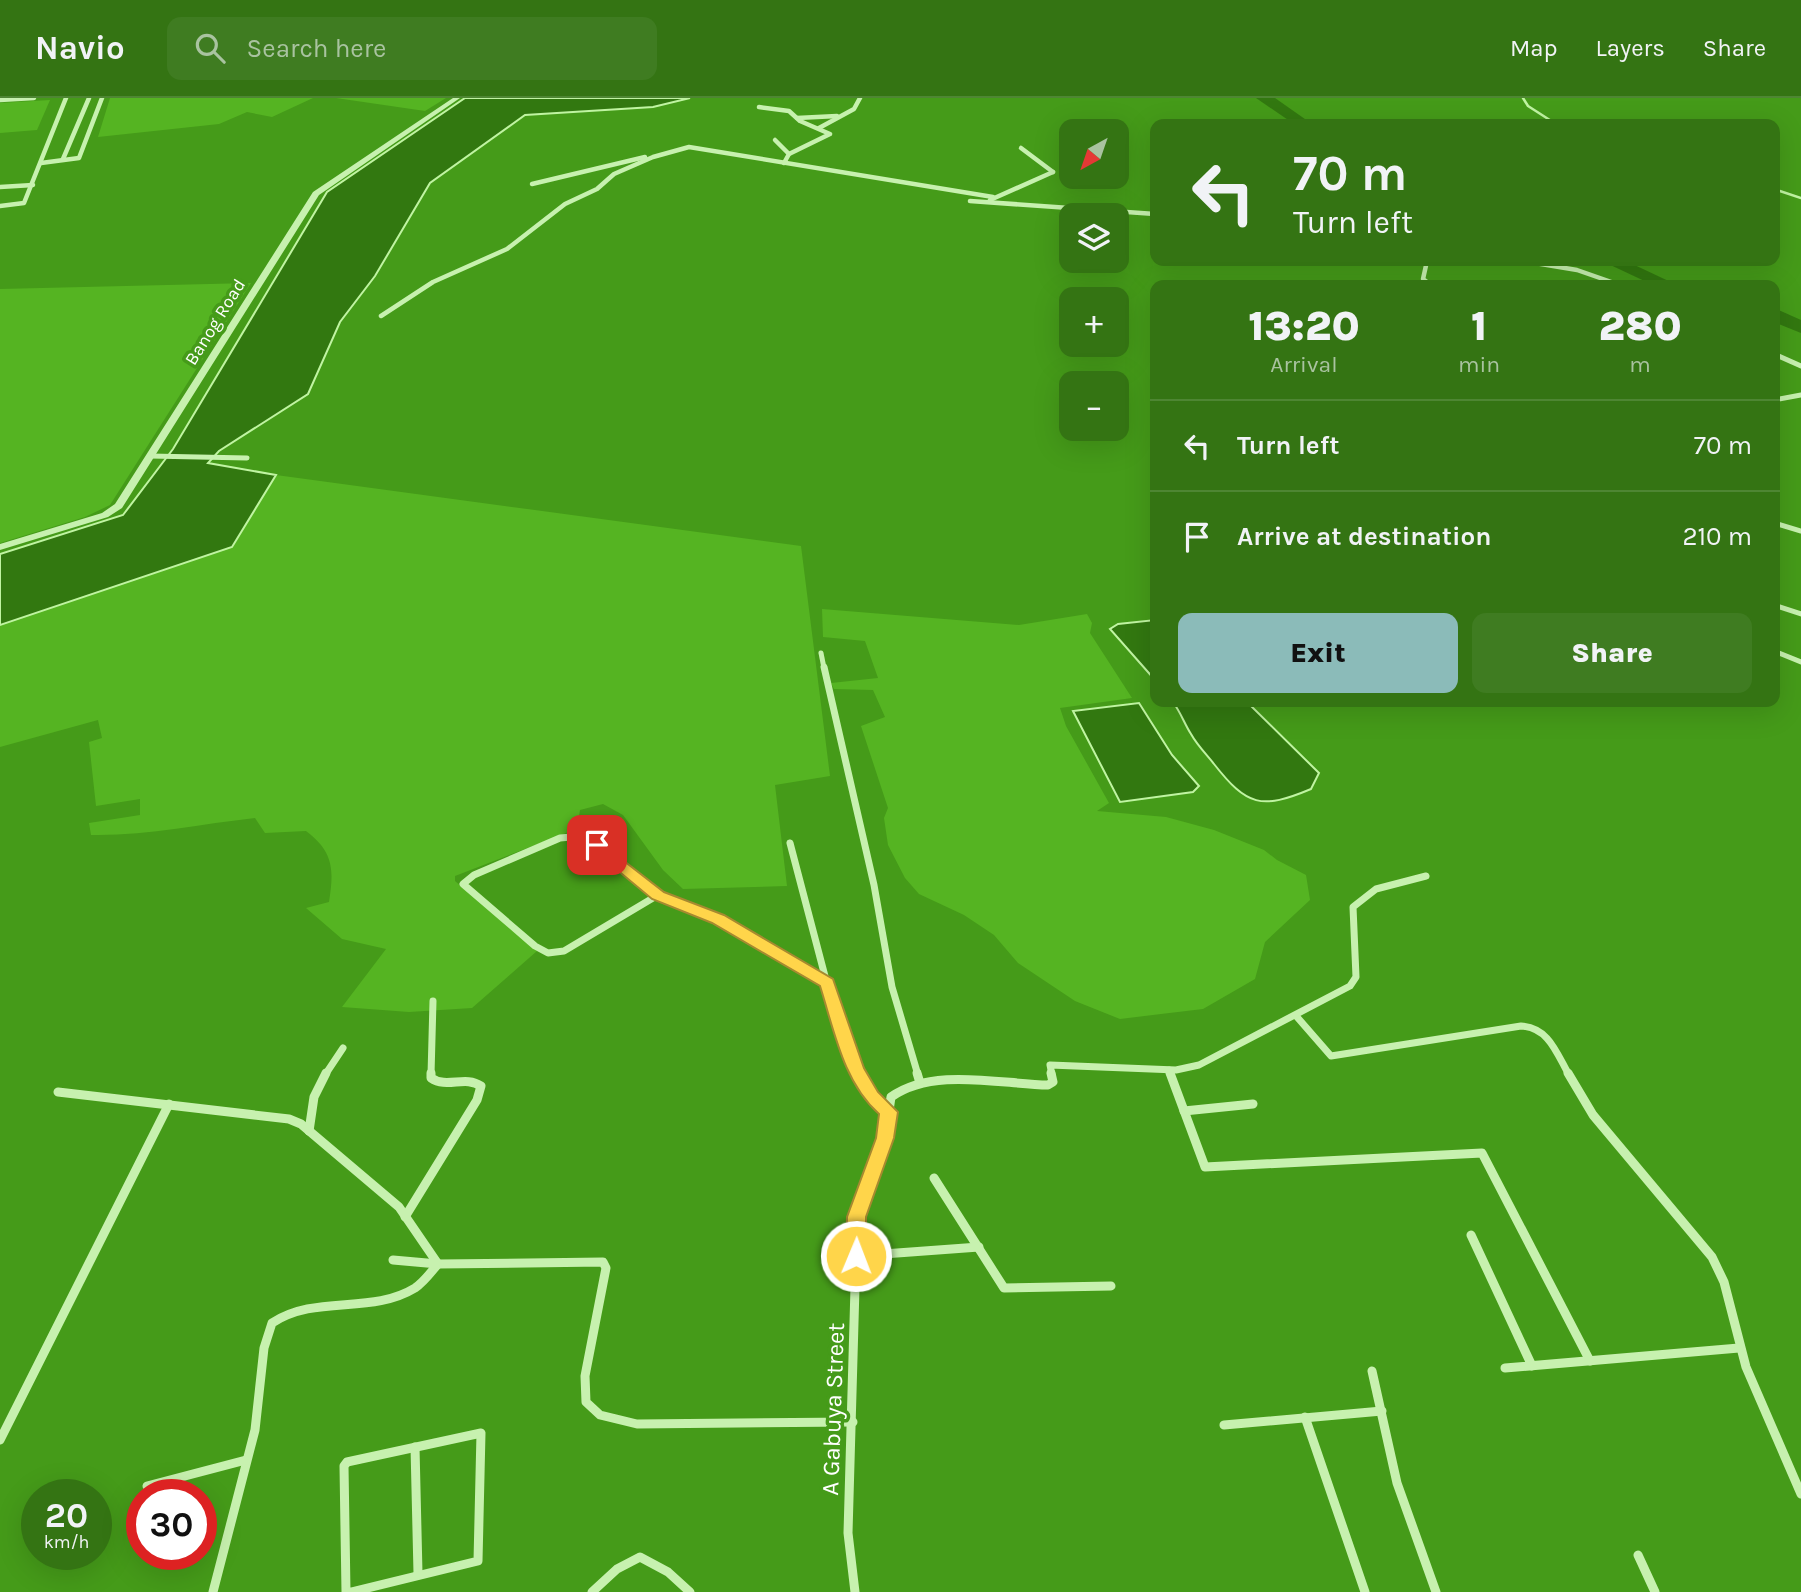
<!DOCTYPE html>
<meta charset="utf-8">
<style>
:root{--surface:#347413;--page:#3f7c21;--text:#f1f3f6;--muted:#a9c3a0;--line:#4e8633;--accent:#8bbbb9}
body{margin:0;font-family:Karla,sans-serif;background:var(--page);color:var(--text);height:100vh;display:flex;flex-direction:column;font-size:26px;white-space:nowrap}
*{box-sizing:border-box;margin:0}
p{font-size:23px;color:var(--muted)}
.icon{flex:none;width:38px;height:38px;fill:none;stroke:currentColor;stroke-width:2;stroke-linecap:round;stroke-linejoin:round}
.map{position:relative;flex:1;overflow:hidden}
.panel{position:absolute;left:1150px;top:182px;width:630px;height:427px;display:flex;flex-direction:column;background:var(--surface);border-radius:14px;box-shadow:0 7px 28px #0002}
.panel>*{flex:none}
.guide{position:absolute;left:1150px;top:21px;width:630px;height:147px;border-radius:14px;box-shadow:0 7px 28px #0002;background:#347413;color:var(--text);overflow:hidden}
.needle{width:46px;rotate:220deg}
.tools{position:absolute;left:1059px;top:21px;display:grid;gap:14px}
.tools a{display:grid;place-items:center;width:70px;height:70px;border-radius:14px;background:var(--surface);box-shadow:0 7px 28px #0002;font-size:35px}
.speed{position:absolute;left:21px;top:1381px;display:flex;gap:14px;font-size:35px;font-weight:700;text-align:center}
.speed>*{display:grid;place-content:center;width:91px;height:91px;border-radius:50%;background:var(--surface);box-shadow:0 7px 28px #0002;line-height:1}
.speed small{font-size:18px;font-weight:400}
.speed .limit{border:10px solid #d22;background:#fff;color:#111}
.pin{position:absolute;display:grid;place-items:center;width:60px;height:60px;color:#fff;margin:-30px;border-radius:14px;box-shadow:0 4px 10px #0006}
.me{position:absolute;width:77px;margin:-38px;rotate:1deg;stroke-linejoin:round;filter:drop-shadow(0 0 5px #0008)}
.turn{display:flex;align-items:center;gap:24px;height:147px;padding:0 28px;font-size:32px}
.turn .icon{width:91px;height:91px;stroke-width:2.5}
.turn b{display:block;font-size:49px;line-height:60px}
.eta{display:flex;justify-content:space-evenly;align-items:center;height:119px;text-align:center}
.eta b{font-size:42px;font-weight:800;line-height:49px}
.primary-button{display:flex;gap:14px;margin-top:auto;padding:14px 28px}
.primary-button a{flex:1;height:80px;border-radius:14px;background:var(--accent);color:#111;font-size:28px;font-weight:800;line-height:80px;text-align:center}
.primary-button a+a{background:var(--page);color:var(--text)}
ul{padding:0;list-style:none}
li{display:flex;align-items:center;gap:21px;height:91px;padding:0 28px;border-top:2px solid var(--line)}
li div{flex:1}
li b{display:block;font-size:26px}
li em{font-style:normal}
header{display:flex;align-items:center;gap:42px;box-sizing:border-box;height:98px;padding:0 35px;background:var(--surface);border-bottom:2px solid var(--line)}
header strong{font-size:33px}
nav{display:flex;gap:38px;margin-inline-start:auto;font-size:24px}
.search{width:490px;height:63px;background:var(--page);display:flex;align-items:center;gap:18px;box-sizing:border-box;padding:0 24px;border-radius:14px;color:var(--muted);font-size:26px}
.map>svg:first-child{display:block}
.green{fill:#55b422}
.water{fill:#327810;stroke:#c0f4a2;stroke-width:2}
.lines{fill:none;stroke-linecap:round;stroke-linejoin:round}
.stream{stroke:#c0f4a2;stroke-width:2.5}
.river{fill:#327810;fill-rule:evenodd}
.minor-far3{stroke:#c7f1af;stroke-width:4.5}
.minor-far2{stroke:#c7f1af;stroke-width:5}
.minor-far1{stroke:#c7f1af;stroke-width:7}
.minor{stroke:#c7f1af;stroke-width:9}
.tertiary{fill:#c7f1af;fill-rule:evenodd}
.route{fill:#ffd54a;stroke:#a68a30;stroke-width:2}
.labels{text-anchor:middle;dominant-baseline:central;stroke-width:7;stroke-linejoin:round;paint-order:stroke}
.far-street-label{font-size:18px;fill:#fff;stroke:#459b19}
.near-street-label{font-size:24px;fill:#fff;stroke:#459b19}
</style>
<header>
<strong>Navio</strong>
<div class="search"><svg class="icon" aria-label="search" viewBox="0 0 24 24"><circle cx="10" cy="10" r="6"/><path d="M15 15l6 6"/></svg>Search here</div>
<nav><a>Map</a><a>Layers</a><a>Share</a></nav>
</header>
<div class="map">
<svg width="1801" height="1494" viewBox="0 0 1801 1494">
<rect width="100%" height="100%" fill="#459b19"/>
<g class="green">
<polygon points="110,0 313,0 272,19 247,14 219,26 98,39"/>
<polygon points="336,0 446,0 425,13"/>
<polygon points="50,2 37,32 0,35 0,5"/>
<polygon points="251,185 110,407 85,419 0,445 0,191"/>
<path d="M276 377 801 448 830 678 775 687 787 788 683 791 663 772 623 717 603 706 580 712 577 731 455 778V783L537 853 472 910 409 914 342 909 386 851 342 841 306 810 329 804C334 772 334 754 306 733L265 735 255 720C200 726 146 738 91 737L89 725 140 717V701L96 708 89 644 102 640 98 622 0 649V527L232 449Z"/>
<polygon points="822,511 1019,527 1087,516 1092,525 1090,535 1132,600 1060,610 1066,628 1109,705 1097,713 1166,719 1214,732 1264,752 1277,762 1306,777 1310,802 1265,844 1255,881 1203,911 1161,916 1120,921 1075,903 1018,865 994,837 964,817 919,796 905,780 888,747 884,720 888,710 861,628 885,619 873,592 834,591 831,585 878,580 865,543 823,539"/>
</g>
<g class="water">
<polygon points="465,0 690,0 653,9 525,17 430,85 375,178 340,224 308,296 219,353 208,365 276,377 232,449 0,527 0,456 123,417 173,351 327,94"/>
<polygon points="1155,522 1155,582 1110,531 1118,526"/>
<path d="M1173 604H1247L1319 675 1311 691C1261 712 1247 708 1214 666 1207 657 1197 647 1191 636 1184 625 1181 615 1173 604Z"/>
<polygon points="1139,605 1172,657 1199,688 1193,694 1120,704 1073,613"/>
</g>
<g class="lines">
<g class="stream">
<polyline points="1523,0 1528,8 1556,26"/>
<polyline points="1774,91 1801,100"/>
</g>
<g class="river">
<polygon points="1256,0 1275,0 1312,26 1294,26"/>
<polygon points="1602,163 1626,163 1677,187 1653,187"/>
<polygon points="1774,210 1801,222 1801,235 1774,224"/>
</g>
<g class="minor-far3">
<polyline points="0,2 34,0"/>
<polyline points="759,9 789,13 800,23 830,36 789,56 784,65"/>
<polyline points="797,20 837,18"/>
<polyline points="819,30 854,11 860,0"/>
<polyline points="775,42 789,56"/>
<polyline points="1021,50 1053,74"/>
<polyline points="63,61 89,0"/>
<polyline points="41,65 79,60 102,0"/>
<polyline points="532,86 645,59"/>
<polyline points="0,89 33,87"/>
<polyline points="990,102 1053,74"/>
<polyline points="970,103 1155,116"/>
<polyline points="0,108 24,105 66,0"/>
<polyline points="1427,163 1423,181 1431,187"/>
<polyline points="1522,163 1577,172 1620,187"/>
<polyline points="381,218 433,184 507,151 565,106 597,91 614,76 653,59 689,49 993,99"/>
</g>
<g class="minor-far2">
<polyline points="1774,256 1801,268"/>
<polyline points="1774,302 1801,297"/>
<polyline points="150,358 247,360"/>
<polyline points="1774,425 1801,433"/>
<polyline points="1774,507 1801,516"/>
<polyline points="1774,553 1801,564"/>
<polyline points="821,555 824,570"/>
</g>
<g class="minor-far1">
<polyline points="824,569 874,787 892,889 918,977"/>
<polygon points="583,738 658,797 564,853 548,855 535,848 463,786 474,777 560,740"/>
<polyline points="790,745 832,905 859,977"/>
<polyline points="658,797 718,821 827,885"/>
<path d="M1297 919 1331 958 1521 928C1549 930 1556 954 1569 977"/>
<polyline points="1169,972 1171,977"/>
<polyline points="325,977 343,950"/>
<polyline points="431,977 433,903"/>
<polyline points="1052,977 1050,967 1176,972 1199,967 1350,888 1356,879 1353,809 1376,791 1426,778"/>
</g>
<g class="minor">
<polyline points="858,975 872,999 889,1014"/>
<polyline points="917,975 920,985"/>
<polyline points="1170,975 1205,1069 1482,1055 1590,1263"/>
<polyline points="1568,975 1593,1017 1712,1159 1724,1184 1746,1269 1801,1396"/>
<path d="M58 994 289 1021 301 1026 399 1109 438 1166C431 1174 424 1184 415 1190 371 1217 316 1196 272 1225L264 1250 255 1332 213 1494"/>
<polyline points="1184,1013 1253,1006"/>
<polyline points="309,1033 314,999 326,975"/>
<polyline points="934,1080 1004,1190 1111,1188"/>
<path d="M405 1119 477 1002 481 988C465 977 447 991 431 980V975"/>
<polyline points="1471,1137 1532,1268"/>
<polyline points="856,1158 979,1149"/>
<polyline points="393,1162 438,1166 603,1164 606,1170 585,1278 586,1304 600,1317 637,1326 853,1324"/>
<polyline points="1505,1270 1739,1250"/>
<polyline points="1372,1273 1397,1385 1436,1494"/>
<polyline points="1305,1319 1365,1494"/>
<polyline points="1224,1327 1382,1313"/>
<polyline points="0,1342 169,1006"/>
<polyline points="415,1349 418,1475"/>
<polyline points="147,1388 246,1362"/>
<polyline points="1638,1457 1655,1494"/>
<polyline points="346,1494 344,1368 347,1364 481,1335 478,1463 351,1494"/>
<polyline points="592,1494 617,1471 640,1459 668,1474 690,1494"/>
<path d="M855 1494 848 1435 857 1119 885 1040 891 999C933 969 999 986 1048 987L1053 984 1051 975"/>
</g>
<polygon class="tertiary" points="453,0 460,0 319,97 122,410 108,419 0,452 0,446 102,415 115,406 313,94"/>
</g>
<path class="route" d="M597 742 664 794 724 817 833 881 864 970 878 994 898 1014 894 1040 866 1119V1158L863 1163H849L846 1158 847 1119 876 1040 879 1016C843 984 834 932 820 888L712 825 652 801 592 751V744Z"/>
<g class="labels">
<g class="far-street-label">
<text transform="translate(215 224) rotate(-58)">Banog Road</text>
</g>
<g class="near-street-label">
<text transform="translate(833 1311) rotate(-88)">A Gabuya Street</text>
</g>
</g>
</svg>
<div class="tools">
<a><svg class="needle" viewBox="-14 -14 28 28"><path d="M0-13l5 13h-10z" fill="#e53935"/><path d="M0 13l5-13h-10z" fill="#a9c3a0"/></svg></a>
<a><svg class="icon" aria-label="layers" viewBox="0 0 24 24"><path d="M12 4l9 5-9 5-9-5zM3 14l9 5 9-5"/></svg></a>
<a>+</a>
<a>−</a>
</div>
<div class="speed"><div>20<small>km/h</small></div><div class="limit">30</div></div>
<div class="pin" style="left:597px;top:747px;background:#d93025"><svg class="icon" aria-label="arrive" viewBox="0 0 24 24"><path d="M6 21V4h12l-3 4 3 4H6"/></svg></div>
<svg class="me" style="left:856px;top:1158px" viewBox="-20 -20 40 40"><circle r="17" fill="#ffd54a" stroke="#fff" stroke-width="3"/><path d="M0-11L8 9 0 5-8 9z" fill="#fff"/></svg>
<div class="guide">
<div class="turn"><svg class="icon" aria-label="left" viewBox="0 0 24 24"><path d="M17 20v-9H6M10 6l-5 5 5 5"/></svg><div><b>70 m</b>Turn left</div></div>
</div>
<section class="panel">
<div class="eta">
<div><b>13:20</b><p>Arrival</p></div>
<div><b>1</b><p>min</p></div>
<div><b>280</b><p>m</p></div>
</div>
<ul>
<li><svg class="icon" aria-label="left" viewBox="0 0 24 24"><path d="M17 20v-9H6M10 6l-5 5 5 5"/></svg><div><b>Turn left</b></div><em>70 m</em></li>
<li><svg class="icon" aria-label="arrive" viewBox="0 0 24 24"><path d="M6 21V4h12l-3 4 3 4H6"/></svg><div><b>Arrive at destination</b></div><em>210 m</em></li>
</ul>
<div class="primary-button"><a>Exit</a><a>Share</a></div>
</section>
</div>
